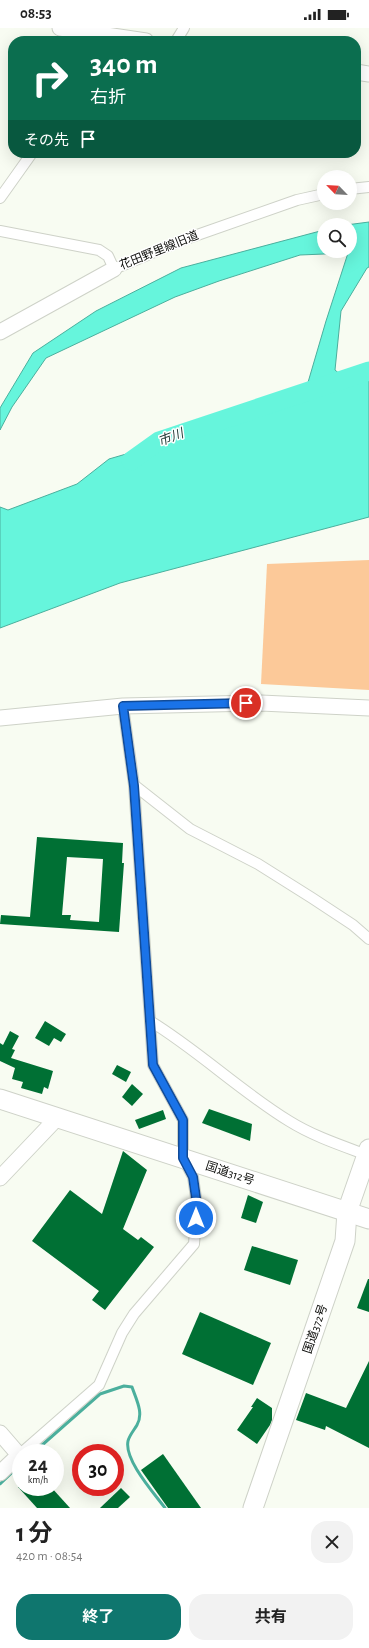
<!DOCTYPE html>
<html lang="ja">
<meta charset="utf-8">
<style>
:root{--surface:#fff;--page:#f2f2f2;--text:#222;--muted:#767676;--accent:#0f766e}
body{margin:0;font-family:"Alegreya Sans","Noto Sans JP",sans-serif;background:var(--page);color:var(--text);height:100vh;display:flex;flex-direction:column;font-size:15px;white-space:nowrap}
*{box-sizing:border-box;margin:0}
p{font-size:13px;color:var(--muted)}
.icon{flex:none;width:22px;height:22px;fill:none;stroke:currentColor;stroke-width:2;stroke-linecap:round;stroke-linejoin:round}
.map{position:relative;height:1480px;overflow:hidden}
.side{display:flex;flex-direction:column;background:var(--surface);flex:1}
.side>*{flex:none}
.top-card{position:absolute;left:8px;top:8px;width:353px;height:122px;border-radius:16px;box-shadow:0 4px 16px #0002;background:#0b6e4f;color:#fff;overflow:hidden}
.needle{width:26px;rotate:295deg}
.fabs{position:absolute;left:317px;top:142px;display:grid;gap:8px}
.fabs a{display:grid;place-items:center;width:40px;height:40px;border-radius:50%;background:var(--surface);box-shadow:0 4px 16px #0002;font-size:20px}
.speed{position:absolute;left:12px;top:1416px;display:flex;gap:8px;font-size:20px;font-weight:700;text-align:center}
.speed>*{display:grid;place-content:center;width:52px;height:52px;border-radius:50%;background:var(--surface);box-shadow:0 4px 16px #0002;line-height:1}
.speed small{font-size:10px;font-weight:400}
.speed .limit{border:6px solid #d22;background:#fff;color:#111}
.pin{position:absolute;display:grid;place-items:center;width:34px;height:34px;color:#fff;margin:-17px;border:2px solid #fff;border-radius:50%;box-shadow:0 1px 4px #0007}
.me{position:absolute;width:44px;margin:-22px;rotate:0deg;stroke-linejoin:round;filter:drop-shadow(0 0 3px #0008)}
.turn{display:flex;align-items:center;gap:14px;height:84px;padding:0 16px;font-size:18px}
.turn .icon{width:52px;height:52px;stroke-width:2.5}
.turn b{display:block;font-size:28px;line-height:34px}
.then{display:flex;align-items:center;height:38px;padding:0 16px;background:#0003;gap:8px;font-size:15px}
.round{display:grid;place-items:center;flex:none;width:42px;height:42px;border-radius:16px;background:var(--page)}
.overview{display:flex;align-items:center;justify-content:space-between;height:68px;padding:0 16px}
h1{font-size:24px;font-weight:700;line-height:30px}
.primary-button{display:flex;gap:8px;margin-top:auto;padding:8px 16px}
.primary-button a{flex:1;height:46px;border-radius:16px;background:var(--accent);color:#fff;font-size:16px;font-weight:700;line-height:46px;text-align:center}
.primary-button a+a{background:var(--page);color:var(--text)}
.status{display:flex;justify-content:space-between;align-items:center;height:28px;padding:0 20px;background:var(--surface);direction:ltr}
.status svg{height:11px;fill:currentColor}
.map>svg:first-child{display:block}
.green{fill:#fcc999}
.water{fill:#66f5dc;stroke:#4baf9d}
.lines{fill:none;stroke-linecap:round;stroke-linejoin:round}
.stream{stroke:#4baf9d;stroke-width:3}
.river{stroke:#66f5dc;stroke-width:19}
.building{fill:#007034;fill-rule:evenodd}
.street-casing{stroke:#ced2c8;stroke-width:12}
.secondary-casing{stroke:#ced2c8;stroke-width:17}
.highway-casing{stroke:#ced2c8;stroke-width:21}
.street{stroke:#fff;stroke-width:10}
.secondary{stroke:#fff;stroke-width:15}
.highway{stroke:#fff;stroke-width:19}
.route-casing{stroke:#114b97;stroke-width:10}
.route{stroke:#1a73e8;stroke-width:7}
.labels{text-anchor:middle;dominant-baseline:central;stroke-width:3;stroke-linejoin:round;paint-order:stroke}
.street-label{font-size:12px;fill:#0b0c09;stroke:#fff}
.water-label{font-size:13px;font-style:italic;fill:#253d38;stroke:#fff}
</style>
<div class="status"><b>08:53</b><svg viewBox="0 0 49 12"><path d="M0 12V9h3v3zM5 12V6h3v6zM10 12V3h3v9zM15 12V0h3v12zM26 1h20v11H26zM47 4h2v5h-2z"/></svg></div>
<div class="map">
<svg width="369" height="1480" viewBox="0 0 369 1480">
<rect width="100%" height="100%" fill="#f8fcf2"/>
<polygon class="green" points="369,532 369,662 261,656 267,536"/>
<polygon class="water" points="369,194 369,239 367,240 341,283 335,342 348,353 369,350 369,489 120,555 0,600 0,479 8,482 77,456 109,431 256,388 304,368 326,293 348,225 300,227 219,253 175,269 46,330 12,379 0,402 0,380 33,325 96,283 181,240 324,202 324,223 350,223 350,197 346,197"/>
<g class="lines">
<g class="stream">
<path d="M33 1425 100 1366 124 1358 132 1359C136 1371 144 1385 137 1397 134 1402 129 1408 128 1413 124 1432 154 1465 165 1480"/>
<polyline points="0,1456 21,1436"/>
</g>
<polyline class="river" points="131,433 159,413 369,343"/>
</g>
<g class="building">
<path d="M37 809 123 815 122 835H124L119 904 0 896 1 887 30 889ZM67 829 103 831 99 894 70 892 71 887H62Z"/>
<polygon points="45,993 66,1006 61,1014 54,1010 49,1018 35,1010"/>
<polygon points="10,1003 19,1008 12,1021 15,1022 11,1030 53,1043 48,1061 44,1059 42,1066 21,1060 23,1054 12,1051 15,1040 0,1033 0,1015 3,1017"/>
<polygon points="117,1037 131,1044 126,1054 112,1046"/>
<polygon points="132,1056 143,1066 132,1078 122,1069"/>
<polygon points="209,1081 252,1096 250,1113 202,1095"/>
<polygon points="163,1082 166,1091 139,1101 135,1092"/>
<polygon points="123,1123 147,1142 123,1201 138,1212 141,1209 154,1219 105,1282 92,1272 99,1263 32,1213 70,1162 102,1186"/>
<polygon points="248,1167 263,1174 256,1195 241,1190"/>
<polygon points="252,1218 298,1232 290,1257 244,1242"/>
<polygon points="368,1251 369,1251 369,1284 357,1280"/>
<polygon points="200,1284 271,1315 253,1357 182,1326"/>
<polygon points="369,1333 369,1420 326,1398 325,1402 296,1392 306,1365 346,1380"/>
<polygon points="257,1370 272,1380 272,1392 270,1397 257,1416 237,1402 253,1379 251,1379"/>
<polygon points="163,1426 201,1480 168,1480 141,1442"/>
<polygon points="18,1459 51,1459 70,1480 37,1480"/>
<polygon points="121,1460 130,1469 118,1480 100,1480"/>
</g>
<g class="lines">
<defs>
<g id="street">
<polyline points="176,13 184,0"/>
<polyline points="350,161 369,159"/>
<polyline points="0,170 32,125"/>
<polyline points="0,203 99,222 108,228 114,241 183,212 297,172 324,166"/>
<polyline points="134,757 190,801 258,836 312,870 353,897 369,911"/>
<path d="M150 993C199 1023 240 1063 289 1093 313 1108 340 1117 367 1127"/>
<polyline points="19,1427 99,1357 122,1305 134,1286 194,1216 197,1177 193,1149 183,1130 183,1092 153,1037 134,757 123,678"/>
</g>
<g id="secondary">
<polyline points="60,0 146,13"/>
<polyline points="356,44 369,46"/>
<polyline points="0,304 114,241"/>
<polyline points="0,690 123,678 261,675 369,680"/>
<polyline points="0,1150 58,1089"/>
<polyline points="0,1405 19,1427 0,1445"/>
</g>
<g id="highway">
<polyline points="0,1071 369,1191"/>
<polyline points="253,1480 345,1213 347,1184 369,1121"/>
</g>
</defs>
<use href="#street" class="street-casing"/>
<use href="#secondary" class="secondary-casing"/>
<use href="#highway" class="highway-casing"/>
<use href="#street" class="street"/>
<use href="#secondary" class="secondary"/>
<use href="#highway" class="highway"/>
</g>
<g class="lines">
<defs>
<polyline id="route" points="196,1190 197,1177 193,1149 183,1130 183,1092 153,1037 134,758 123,678 246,675"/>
</defs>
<use href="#route" class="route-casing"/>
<use href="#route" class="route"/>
</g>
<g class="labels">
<g class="street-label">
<text transform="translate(159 222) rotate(-22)">花田野里線旧道</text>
<text transform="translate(230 1145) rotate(18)">国道312号</text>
<text transform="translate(315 1301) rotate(-71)">国道372号</text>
</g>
<g class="water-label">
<text transform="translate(171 410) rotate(-21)">市川</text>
</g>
</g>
</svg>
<div class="fabs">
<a><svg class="needle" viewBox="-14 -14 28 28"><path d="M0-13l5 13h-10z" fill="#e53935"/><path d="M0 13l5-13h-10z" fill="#767676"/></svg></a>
<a><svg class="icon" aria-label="search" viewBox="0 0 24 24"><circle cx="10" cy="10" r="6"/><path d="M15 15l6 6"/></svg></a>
</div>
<div class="speed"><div>24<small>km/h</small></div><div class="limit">30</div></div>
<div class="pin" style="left:246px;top:675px;background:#d93025"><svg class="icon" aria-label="arrive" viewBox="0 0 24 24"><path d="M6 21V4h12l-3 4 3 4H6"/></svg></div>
<svg class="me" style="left:196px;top:1190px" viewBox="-20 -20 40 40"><circle r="17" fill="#1a73e8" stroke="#fff" stroke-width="3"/><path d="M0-11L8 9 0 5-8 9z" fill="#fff"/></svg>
<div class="top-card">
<div class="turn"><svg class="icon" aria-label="right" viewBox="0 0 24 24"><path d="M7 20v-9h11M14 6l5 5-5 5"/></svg><div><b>340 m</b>右折</div></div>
<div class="then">その先<svg class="icon" aria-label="arrive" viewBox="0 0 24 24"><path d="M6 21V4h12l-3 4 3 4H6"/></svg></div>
</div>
</div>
<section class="side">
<div class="overview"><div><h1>1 分</h1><p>420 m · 08:54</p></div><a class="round"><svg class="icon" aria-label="close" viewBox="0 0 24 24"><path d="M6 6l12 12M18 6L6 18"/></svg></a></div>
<div class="primary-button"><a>終了</a><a>共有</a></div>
</section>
